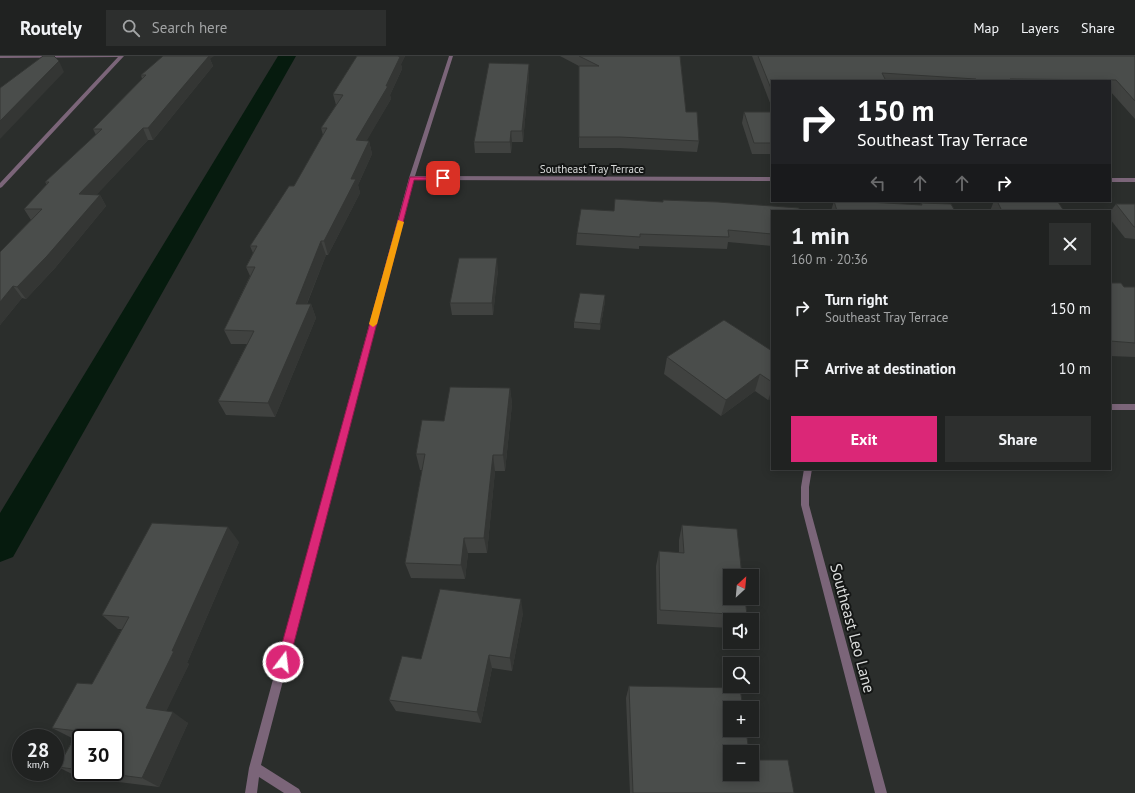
<!DOCTYPE html>
<meta charset="utf-8">
<style>
:root{--surface:#202221;--page:#2d2f2e;--text:#f1f3f6;--muted:#a2a4a5;--line:#3d3f3f;--accent:#db2777}
body{margin:0;font-family:"PT Sans",sans-serif;background:var(--page);color:var(--text);height:100vh;display:flex;flex-direction:column;font-size:15px;white-space:nowrap}
*{box-sizing:border-box;margin:0}
p{font-size:13px;color:var(--muted)}
.icon{flex:none;width:22px;height:22px;fill:none;stroke:currentColor;stroke-width:2;stroke-linecap:round;stroke-linejoin:round}
.map{position:relative;flex:1;overflow:hidden}
.drawer{position:absolute;left:771px;top:154px;width:340px;height:260px;display:flex;flex-direction:column;background:var(--surface);border-radius:0px;box-shadow:0 2px 10px #0003,0 0 0 1px var(--line)}
.drawer>*{flex:none}
.top-card{position:absolute;left:771px;top:24px;width:340px;height:122px;border-radius:0px;box-shadow:0 2px 10px #0003,0 0 0 1px var(--line);background:#202124;color:#fff;overflow:hidden}
.needle{width:26px;rotate:26deg}
.buttons{position:absolute;left:723px;top:513px;display:grid;gap:8px}
.buttons a{display:grid;place-items:center;width:36px;height:36px;border-radius:0px;background:var(--surface);box-shadow:0 2px 10px #0003,0 0 0 1px var(--line);font-size:20px}
.speed{position:absolute;left:12px;top:673px;display:flex;gap:8px;font-size:20px;font-weight:700;text-align:center}
.speed>*{display:grid;place-content:center;width:52px;height:52px;border-radius:50%;background:var(--surface);box-shadow:0 2px 10px #0003,0 0 0 1px var(--line);line-height:1}
.speed small{font-size:10px;font-weight:400}
.speed .limit{border:2px solid #111;border-radius:6px;background:#fff;color:#111}
.pin{position:absolute;display:grid;place-items:center;width:34px;height:34px;color:#fff;margin:-17px;border-radius:8px;box-shadow:0 2px 6px #0006}
.me{position:absolute;width:44px;margin:-22px;rotate:15deg;stroke-linejoin:round;filter:drop-shadow(0 0 3px #0008)}
.turn{display:flex;align-items:center;gap:14px;height:84px;padding:0 20px;font-size:18px}
.turn .icon{width:52px;height:52px;stroke-width:2.5}
.turn b{display:block;font-size:28px;line-height:34px}
.lanes{display:flex;align-items:center;height:38px;padding:0 20px;background:#0003;justify-content:center;gap:20px;direction:ltr}
.lanes .off{opacity:.35}
.round{display:grid;place-items:center;flex:none;width:42px;height:42px;border-radius:0px;background:var(--page)}
.overview{display:flex;align-items:center;justify-content:space-between;height:68px;padding:0 20px}
h1{font-size:24px;font-weight:800;line-height:30px}
.button{display:flex;gap:8px;margin-top:auto;padding:8px 20px}
.button a{flex:1;height:46px;border-radius:0px;background:var(--accent);color:#fff;font-size:16px;font-weight:800;line-height:46px;text-align:center}
.button a+a{background:var(--page);color:var(--text)}
ul{padding:0;list-style:none}
li{display:flex;align-items:center;gap:12px;height:60px;padding:0 20px}
li div{flex:1}
li b{display:block;font-size:15px}
li em{font-style:normal}
header{display:flex;align-items:center;gap:24px;box-sizing:border-box;height:56px;padding:0 20px;background:var(--surface);border-bottom:1px solid var(--line)}
header strong{font-size:19px}
nav{display:flex;gap:22px;margin-inline-start:auto;font-size:14px}
.search{width:280px;height:36px;background:var(--page);display:flex;align-items:center;gap:10px;box-sizing:border-box;padding:0 14px;border-radius:0px;color:var(--muted);font-size:15px}
.map>svg:first-child{display:block}
.lines{fill:none;stroke-linecap:round;stroke-linejoin:round}
.canal{fill:#061b0e;fill-rule:evenodd}
.minor{fill:#7b6579;fill-rule:evenodd}
.wall{fill:#404240;fill-rule:evenodd}
.shaded-wall{fill:#343634}
.building{fill:#4a4d4b;stroke:#343634}
.route{fill:#db2777;stroke:#8e194d}
.slow{fill:#f59e0b}
.labels{text-anchor:middle;dominant-baseline:central;stroke-width:4;stroke-linejoin:round;paint-order:stroke}
.far-street-label{font-size:11px;fill:#dadcdb;stroke:#141615}
.near-street-label{font-size:16px;fill:#dadcdb;stroke:#141615}
</style>
<header>
<strong>Routely</strong>
<div class="search"><svg class="icon" aria-label="search" viewBox="0 0 24 24"><circle cx="10" cy="10" r="6"/><path d="M15 15l6 6"/></svg>Search here</div>
<nav><a>Map</a><a>Layers</a><a>Share</a></nav>
</header>
<div class="map">
<svg width="1135" height="737" viewBox="0 0 1135 737">
<rect width="100%" height="100%" fill="#2b2e2c"/>
<g class="lines">
<polygon class="canal" points="278,0 296,0 13,501 0,506 0,457"/>
<g class="minor">
<polygon points="0,0 124,0 2,131 0,132 0,127 118,1 0,2"/>
<polygon points="449,0 453,0 415,120 772,121 772,125 414,124 261,709 299,733 301,737 284,737 259,721 257,737 245,737 249,712 409,122"/>
<rect x="1110" y="122" width="25" height="4"/>
<rect x="1110" y="348" width="25" height="6"/>
<polygon points="804,413 812,413 809,431 809,449 887,737 875,737 801,449 801,431"/>
</g>
</g>
<g class="wall">
<polygon points="357,0 405,0 401,8 402,13 390,39 391,43 366,85 369,85 372,98 358,129 360,137 328,199 326,199 307,248 311,248 316,262 275,361 226,359 218,345 247,288 231,288 224,274 250,220 246,211 253,197 250,190 294,130 323,79 321,72 336,49 333,38"/>
<polygon points="560,0 680,0 686,56 699,85 697,96 620,92 579,92 579,10"/>
<polygon points="752,0 1135,0 1135,63 1110,35 1110,25 772,25 772,52"/>
<polygon points="210,3 213,10 153,84 148,84 96,139 100,139 106,150 55,212 26,243 22,242 0,269 0,196 31,164 24,153 47,129 45,126 96,79 93,73 142,23 141,19"/>
<polygon points="529,8 529,19 523,86 512,86 511,97 475,97 474,86"/>
<polygon points="744,56 772,56 772,98 752,98 742,67"/>
<polygon points="663,144 772,155 772,190 728,186 727,193 639,190 639,193 576,189 577,177 614,155 663,146"/>
<polygon points="834,145 849,145 920,149 921,147 955,155 831,155"/>
<polygon points="994,145 1033,145 1064,155 990,155"/>
<polygon points="1116,148 1135,148 1135,183 1125,182 1110,163 1110,156"/>
<polygon points="498,214 493,259 452,259 450,247"/>
<polygon points="1110,227 1124,231 1135,231 1135,301 1110,300"/>
<polygon points="605,239 605,245 600,274 574,272 574,266"/>
<polygon points="772,295 772,342 768,344 755,335 721,360 664,318 667,301"/>
<polygon points="510,332 512,348 505,415 495,415 487,497 468,497 465,523 411,522 405,507 422,414 420,414 416,398 444,365"/>
<polygon points="682,469 747,559 745,564 730,564 730,572 657,568 656,510 659,495 679,497 679,484"/>
<path d="M239 486 187 607 189 608 166 655 188 667 159 731 78 721 58 711 73 683 72 682 52 672 92 628 122 573H118L102 559ZM81 682 115 716H81Z"/>
<polygon points="523,557 512,615 492,612 481,667 396,655 389,644 421,603"/>
<polygon points="629,630 730,696 794,737 630,737 626,642"/>
</g>
<g class="shaded-wall">
<polygon points="199,0 214,0 210,3 213,10 153,84 148,72"/>
<polygon points="398,0 405,0 401,8 402,13 390,39 391,43 359,98 356,84 386,30"/>
<polygon points="59,5 64,16 0,83 0,65"/>
<polygon points="529,8 529,19 523,86 522,75"/>
<polygon points="143,72 148,84 86,150 79,138"/>
<polygon points="511,75 512,86 511,97 510,86"/>
<polygon points="369,85 372,98 358,129 360,137 328,199 324,185 351,123"/>
<polygon points="100,139 106,150 55,212 26,243 17,231"/>
<polygon points="321,185 326,199 301,262 296,248"/>
<polygon points="497,202 498,214 493,259 492,247"/>
<polygon points="13,230 22,242 0,269 0,246"/>
<polygon points="605,239 605,245 600,274 600,268"/>
<polygon points="311,248 316,262 275,361 268,347"/>
<polygon points="760,318 755,335 721,360 726,344"/>
<polygon points="510,332 512,348 505,415 503,399"/>
<polygon points="772,333 772,342 768,344"/>
<polygon points="493,399 495,415 487,497 484,482"/>
<polygon points="228,471 239,486 187,607 189,608 162,664 146,652"/>
<polygon points="464,482 468,497 465,523 461,509"/>
<polygon points="521,543 523,557 512,615 510,602"/>
<polygon points="489,599 492,612 481,667 477,656"/>
<polygon points="173,656 188,667 159,731 142,722"/>
</g>
<g class="building">
<polygon points="43,0 54,0 59,5 0,65 0,32"/>
<polygon points="163,0 209,0 148,72 143,72 79,138 100,139 47,200 17,231 13,230 0,246 0,196 42,153 24,153 49,126 45,126 102,73 93,73 146,19 141,19"/>
<polygon points="357,0 398,0 400,1 386,30 388,30 356,84 369,85 351,123 356,123 324,185 321,185 296,248 311,248 268,347 218,345 254,275 224,274 255,211 246,211 257,190 250,190 289,130 294,130 327,72 321,72 343,39 333,38"/>
<polygon points="579,0 680,0 686,56 697,56 699,85 620,81 579,81 579,10 599,10"/>
<polygon points="758,0 1135,0 1135,45 1116,24 1010,23 1012,25 978,25 976,23 882,17 886,25 772,25 772,35"/>
<polygon points="489,7 529,8 522,75 511,75 510,86 474,86"/>
<polygon points="744,56 772,56 772,87 754,87"/>
<polygon points="615,143 663,146 663,144 718,146 799,152 799,155 772,155 772,178 728,174 729,181 640,178 640,181 577,177 581,153 614,155"/>
<polygon points="834,145 849,145 922,149 921,147 951,148 955,155 837,155"/>
<polygon points="997,145 1033,145 1058,146 1064,155 1002,155"/>
<polygon points="1116,148 1135,148 1135,171 1134,171"/>
<polygon points="459,202 497,202 492,247 450,247"/>
<polygon points="1110,227 1121,227 1124,231 1135,231 1135,287 1110,285"/>
<polygon points="580,237 605,239 600,268 574,266"/>
<polygon points="724,264 772,295 772,326 760,318 726,344 667,301"/>
<polygon points="450,331 510,332 503,399 493,399 484,482 464,482 461,509 405,507 425,398 416,398 422,364 444,365"/>
<polygon points="152,467 228,471 172,595 174,595 146,652 173,656 142,722 97,716 115,716 115,682 81,682 81,714 58,711 78,675 52,672 77,627 92,628 129,561 102,559"/>
<polygon points="682,469 737,473 742,520 730,520 730,542 745,542 747,559 660,554 659,495 684,497"/>
<polygon points="440,533 521,543 510,602 489,599 477,656 389,644 402,600 421,603"/>
<polygon points="629,630 740,632 743,652 730,652 730,674 746,674 749,696 730,696 730,718 752,718 752,704 788,704 794,737 633,737"/>
</g>
<polygon class="route" points="410,121 443,121 446,122 443,124 414,124 289,606 287,611 283,612 279,611 277,606"/>
<polygon class="slow" points="398,164 404,166 377,268 373,271 369,268"/>
<g class="labels">
<g class="far-street-label">
<text x="592" y="113">Southeast Tray Terrace</text>
</g>
<g class="near-street-label">
<text transform="translate(853 572) rotate(75)">Southeast Leo Lane</text>
</g>
</g>
</svg>
<div class="buttons">
<a><svg class="needle" viewBox="-14 -14 28 28"><path d="M0-13l5 13h-10z" fill="#e53935"/><path d="M0 13l5-13h-10z" fill="#a2a4a5"/></svg></a>
<a><svg class="icon" aria-label="sound" viewBox="0 0 24 24"><path d="M4 9h4l5-4v14l-5-4H4zM17 9q2 3 0 6"/></svg></a>
<a><svg class="icon" aria-label="search" viewBox="0 0 24 24"><circle cx="10" cy="10" r="6"/><path d="M15 15l6 6"/></svg></a>
<a>+</a>
<a>−</a>
</div>
<div class="speed"><div>28<small>km/h</small></div><div class="limit">30</div></div>
<div class="pin" style="left:443px;top:122px;background:#d93025"><svg class="icon" aria-label="arrive" viewBox="0 0 24 24"><path d="M6 21V4h12l-3 4 3 4H6"/></svg></div>
<svg class="me" style="left:283px;top:606px" viewBox="-20 -20 40 40"><circle r="17" fill="#db2777" stroke="#fff" stroke-width="3"/><path d="M0-11L8 9 0 5-8 9z" fill="#fff"/></svg>
<div class="top-card">
<div class="turn"><svg class="icon" aria-label="right" viewBox="0 0 24 24"><path d="M7 20v-9h11M14 6l5 5-5 5"/></svg><div><b>150 m</b>Southeast Tray Terrace</div></div>
<div class="lanes"><svg class="icon off" aria-label="left" viewBox="0 0 24 24"><path d="M17 20v-9H6M10 6l-5 5 5 5"/></svg><svg class="icon off" aria-label="ahead" viewBox="0 0 24 24"><path d="M12 20V5M6 11l6-6 6 6"/></svg><svg class="icon off" aria-label="ahead" viewBox="0 0 24 24"><path d="M12 20V5M6 11l6-6 6 6"/></svg><svg class="icon" aria-label="right" viewBox="0 0 24 24"><path d="M7 20v-9h11M14 6l5 5-5 5"/></svg></div>
</div>
<section class="drawer">
<div class="overview"><div><h1>1 min</h1><p>160 m · 20:36</p></div><a class="round"><svg class="icon" aria-label="close" viewBox="0 0 24 24"><path d="M6 6l12 12M18 6L6 18"/></svg></a></div>
<ul>
<li><svg class="icon" aria-label="right" viewBox="0 0 24 24"><path d="M7 20v-9h11M14 6l5 5-5 5"/></svg><div><b>Turn right</b><p>Southeast Tray Terrace</p></div><em>150 m</em></li>
<li><svg class="icon" aria-label="arrive" viewBox="0 0 24 24"><path d="M6 21V4h12l-3 4 3 4H6"/></svg><div><b>Arrive at destination</b></div><em>10 m</em></li>
</ul>
<div class="button"><a>Exit</a><a>Share</a></div>
</section>
</div>
